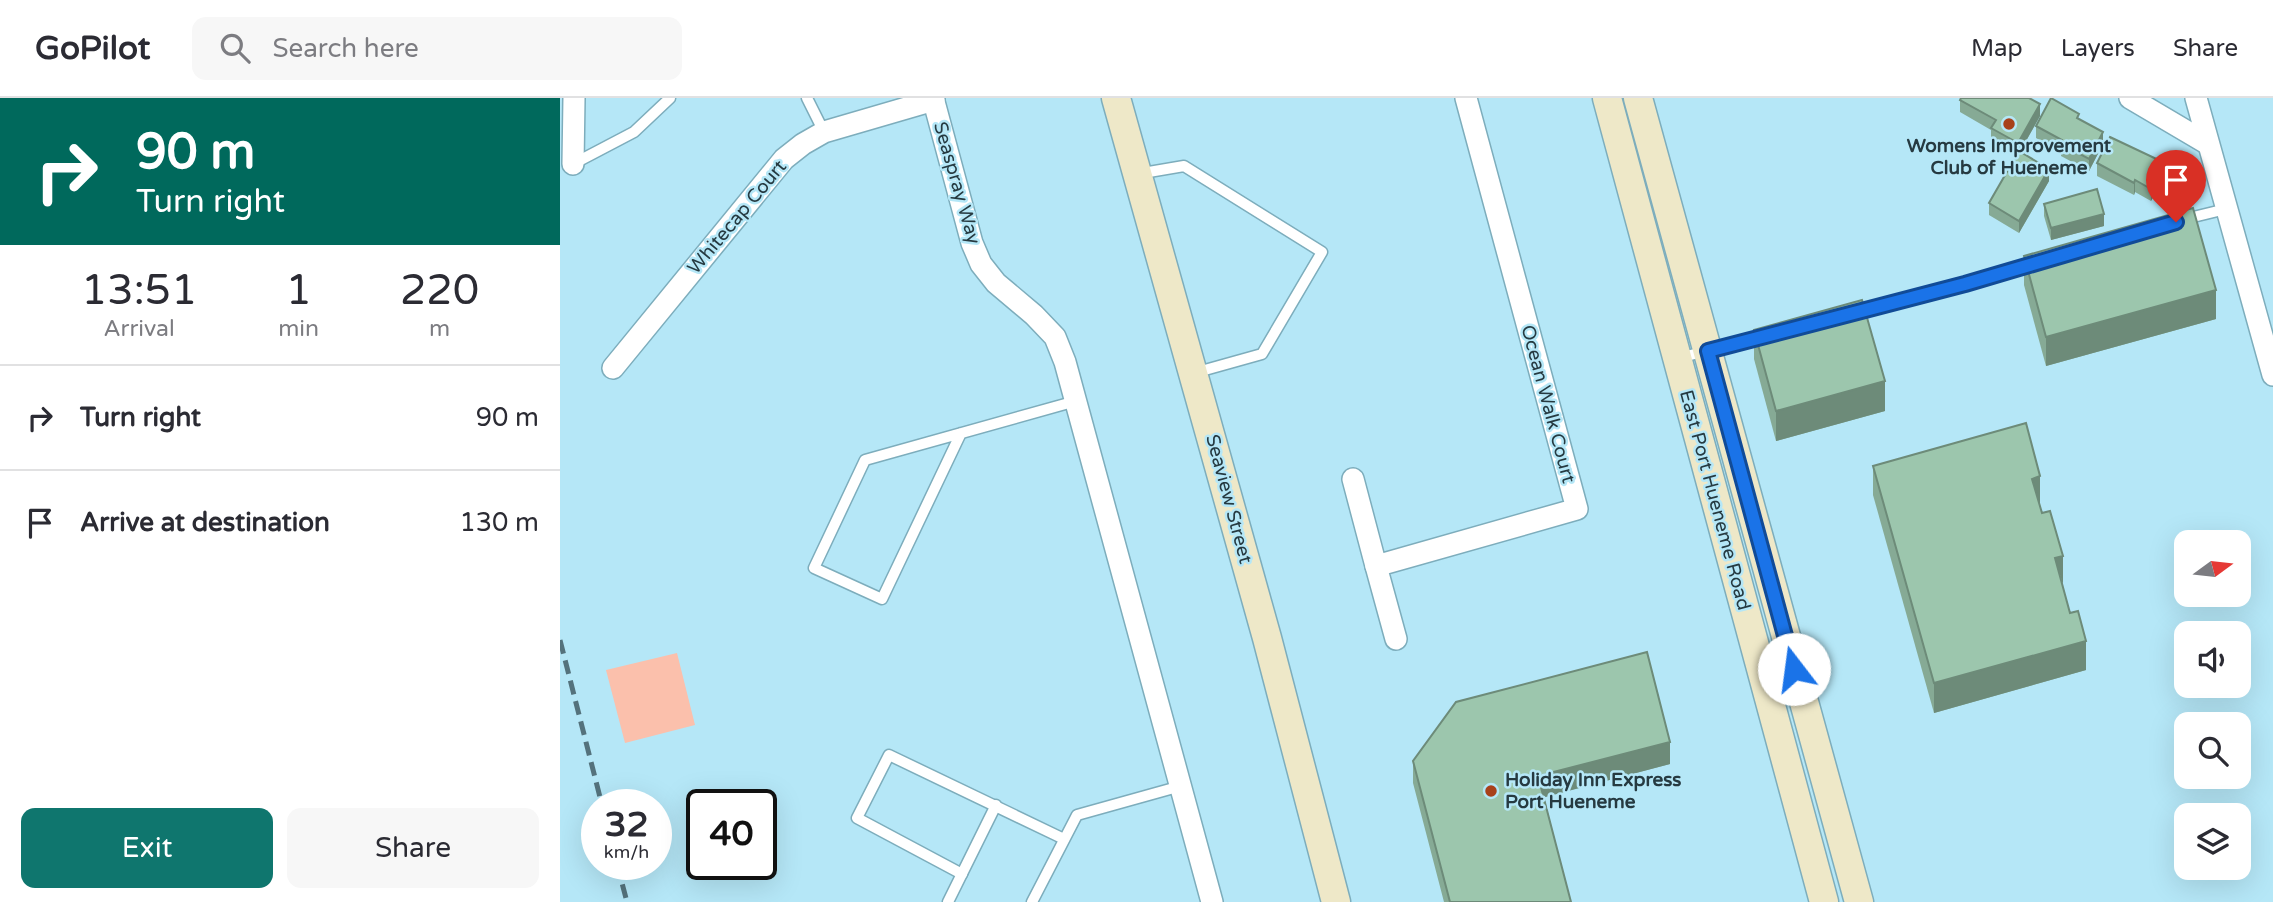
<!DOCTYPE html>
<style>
:root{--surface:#fff;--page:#f7f7f7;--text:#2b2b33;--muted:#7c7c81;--line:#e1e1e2;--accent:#0f766e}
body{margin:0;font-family:"Varela Round",sans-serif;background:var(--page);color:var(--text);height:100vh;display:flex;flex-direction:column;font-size:26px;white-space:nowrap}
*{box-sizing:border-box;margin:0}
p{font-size:23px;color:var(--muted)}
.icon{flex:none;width:38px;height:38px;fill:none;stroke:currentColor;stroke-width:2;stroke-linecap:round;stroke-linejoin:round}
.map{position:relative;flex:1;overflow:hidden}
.side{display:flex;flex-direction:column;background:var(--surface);width:560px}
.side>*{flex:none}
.hud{background:#00695c;color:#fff;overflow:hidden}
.needle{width:46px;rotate:75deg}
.tools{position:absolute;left:1614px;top:432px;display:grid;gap:14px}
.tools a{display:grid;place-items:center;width:77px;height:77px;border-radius:14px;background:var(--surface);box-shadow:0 7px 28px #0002;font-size:35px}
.speed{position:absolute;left:21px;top:691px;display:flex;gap:14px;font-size:35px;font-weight:700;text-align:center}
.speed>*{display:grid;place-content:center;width:91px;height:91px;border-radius:50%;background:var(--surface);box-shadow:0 7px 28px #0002;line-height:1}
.speed small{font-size:18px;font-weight:400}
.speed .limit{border:4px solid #111;border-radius:10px;background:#fff;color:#111}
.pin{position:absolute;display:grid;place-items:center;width:60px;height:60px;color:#fff;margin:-72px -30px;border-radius:50% 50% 50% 0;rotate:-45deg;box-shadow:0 0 7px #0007}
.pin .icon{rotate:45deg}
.me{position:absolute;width:77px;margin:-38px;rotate:345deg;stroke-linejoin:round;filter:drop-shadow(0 0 5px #0008)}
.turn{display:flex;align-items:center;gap:24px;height:147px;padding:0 21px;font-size:32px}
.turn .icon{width:91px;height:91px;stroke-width:2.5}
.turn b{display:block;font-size:49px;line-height:60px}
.eta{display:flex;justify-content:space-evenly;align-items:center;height:119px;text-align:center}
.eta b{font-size:42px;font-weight:600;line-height:49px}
.action{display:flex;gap:14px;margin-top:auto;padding:14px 21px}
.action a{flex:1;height:80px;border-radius:14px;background:var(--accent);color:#fff;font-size:28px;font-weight:600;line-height:80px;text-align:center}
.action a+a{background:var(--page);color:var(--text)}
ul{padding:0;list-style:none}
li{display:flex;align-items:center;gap:21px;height:105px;padding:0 21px;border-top:2px solid var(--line)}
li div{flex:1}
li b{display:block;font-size:26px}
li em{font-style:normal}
header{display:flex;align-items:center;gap:42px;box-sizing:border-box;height:98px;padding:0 35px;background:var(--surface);border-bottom:2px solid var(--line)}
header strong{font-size:33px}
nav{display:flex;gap:38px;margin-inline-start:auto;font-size:24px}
.search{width:490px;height:63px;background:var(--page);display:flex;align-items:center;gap:18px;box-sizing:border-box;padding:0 24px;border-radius:14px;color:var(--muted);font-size:26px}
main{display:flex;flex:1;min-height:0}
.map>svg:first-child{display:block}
.green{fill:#fbc0ac}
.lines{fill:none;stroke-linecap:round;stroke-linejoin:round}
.lane-casing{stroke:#7dadbc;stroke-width:13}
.street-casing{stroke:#7dadbc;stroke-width:24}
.secondary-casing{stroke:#7dadbc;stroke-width:31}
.lane{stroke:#fff;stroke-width:10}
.street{stroke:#fff;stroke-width:21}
.secondary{stroke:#eee8c8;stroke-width:28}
.rail{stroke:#54727c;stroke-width:5;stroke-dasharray:14 7;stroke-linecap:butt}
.wall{fill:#86aa95}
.shaded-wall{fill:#6d8b79}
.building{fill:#9cc6ad;stroke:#6d8b79;stroke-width:2}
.route-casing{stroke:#114b97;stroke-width:18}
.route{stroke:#1a73e8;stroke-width:12}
.poi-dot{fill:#a8411b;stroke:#b5e7f7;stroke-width:2.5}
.labels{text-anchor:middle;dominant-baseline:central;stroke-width:5;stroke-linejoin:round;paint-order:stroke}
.poi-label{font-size:19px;font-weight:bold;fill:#263a41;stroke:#b5e7f7}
.street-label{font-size:19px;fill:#263a41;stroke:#b5e7f7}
</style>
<header>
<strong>GoPilot</strong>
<div class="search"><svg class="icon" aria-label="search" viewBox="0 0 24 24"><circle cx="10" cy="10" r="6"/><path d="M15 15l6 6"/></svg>Search here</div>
<nav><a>Map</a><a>Layers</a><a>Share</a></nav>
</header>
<main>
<section class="side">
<div class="hud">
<div class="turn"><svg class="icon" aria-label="right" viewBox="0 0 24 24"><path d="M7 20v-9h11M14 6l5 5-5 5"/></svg><div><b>90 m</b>Turn right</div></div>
</div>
<div class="eta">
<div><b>13:51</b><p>Arrival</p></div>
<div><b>1</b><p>min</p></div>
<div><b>220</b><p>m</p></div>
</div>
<ul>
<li><svg class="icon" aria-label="right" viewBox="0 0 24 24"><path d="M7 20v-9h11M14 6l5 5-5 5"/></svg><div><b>Turn right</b></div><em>90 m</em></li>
<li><svg class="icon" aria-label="arrive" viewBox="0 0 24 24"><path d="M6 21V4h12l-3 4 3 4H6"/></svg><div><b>Arrive at destination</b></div><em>130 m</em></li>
</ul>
<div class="action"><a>Exit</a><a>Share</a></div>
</section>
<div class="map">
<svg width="1713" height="804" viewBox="0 0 1713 804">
<rect width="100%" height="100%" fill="#b5e7f7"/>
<polygon class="green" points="117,555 135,627 65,645 46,572"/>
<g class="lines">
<defs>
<g id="lane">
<polyline points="247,0 264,34"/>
<polyline points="13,66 74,34 110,0"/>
<polyline points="577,76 624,68 762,154 702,256 634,275"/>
<polyline points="1625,121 1666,111"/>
<polyline points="1291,215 1475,165"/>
<polyline points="1119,260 1208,237"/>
<polyline points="401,335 322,501 254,470 305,362 516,303"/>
<polyline points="402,776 297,720 329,657 504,741"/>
<polyline points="388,804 436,707"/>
<polyline points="472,804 517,717 621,688"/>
</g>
<g id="street">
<polyline points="373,0 412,145 421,166 436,185 474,217 495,239 505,264 652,804"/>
<polyline points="1570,0 1648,46"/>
<polyline points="1636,0 1713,277"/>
<polyline points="13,66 14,0"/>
<polyline points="53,270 224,61 243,46 264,34 374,2"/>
<polyline points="793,381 816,468"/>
<polyline points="836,541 816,468 1017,411 906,0"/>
</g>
<g id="secondary">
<polyline points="556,0 707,540 776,804"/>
<polyline points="1047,0 1264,804"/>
<polyline points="1078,0 1299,804"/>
</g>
</defs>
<use href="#lane" class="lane-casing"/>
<use href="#street" class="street-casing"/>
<use href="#secondary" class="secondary-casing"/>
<use href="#lane" class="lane"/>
<use href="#street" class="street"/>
<use href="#secondary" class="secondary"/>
<g class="rail">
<polyline points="0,542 42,707"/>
<polyline points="57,766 67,804"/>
</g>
</g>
<g class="wall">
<polygon points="1400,2 1480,18 1460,54 1489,83 1459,135 1429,117 1429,105 1457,57 1431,42 1431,32 1400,14"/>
<polygon points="1519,21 1543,46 1529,73 1501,58 1501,54 1476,40 1476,28"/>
<polygon points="1537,65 1605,78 1591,103 1575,94 1574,97 1537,78"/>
<polygon points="1484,106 1544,128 1491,142 1484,118"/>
<polygon points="1464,158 1656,221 1486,268 1464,187"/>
<polygon points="1194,232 1325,313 1216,343 1194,261"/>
<polygon points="1313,368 1480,408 1526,572 1374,615 1313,397"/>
<polygon points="853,663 1110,666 984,699 1011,804 884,804 853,685"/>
</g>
<g class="shaded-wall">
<polygon points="1480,6 1480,18 1458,57 1458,45"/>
<polygon points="1543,34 1543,46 1529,73 1529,61"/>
<polygon points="1605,65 1605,78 1591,103 1591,91"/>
<polygon points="1489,71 1489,83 1459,135 1459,123"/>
<polygon points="1575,82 1575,94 1574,97 1574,85"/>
<polygon points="1544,116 1544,128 1491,142 1491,130"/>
<polygon points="1656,192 1656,221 1486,268 1486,239"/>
<polygon points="1325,283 1325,313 1216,343 1216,313"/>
<polygon points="1480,378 1480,408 1472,410 1472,381"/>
<polygon points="1503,458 1503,487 1495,460"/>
<polygon points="1526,543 1526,572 1374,615 1374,585"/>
<polygon points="1110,644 1110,666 978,701 978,678"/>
</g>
<g class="building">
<polygon points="1401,0 1469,0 1480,6 1458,45 1431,30 1436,22 1400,2"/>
<polygon points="1491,0 1519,16 1517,20 1543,34 1529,61 1501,46 1502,42 1476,28"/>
<polygon points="1550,39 1605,65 1591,91 1575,82 1574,85 1537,65"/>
<polygon points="1459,53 1489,71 1459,123 1429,105"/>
<polygon points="1537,91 1544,116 1491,130 1484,106"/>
<polygon points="1633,110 1656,192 1486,239 1464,158"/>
<polygon points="1302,202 1325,283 1216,313 1194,232"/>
<polygon points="1466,325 1480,378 1472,381 1482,415 1490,413 1503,458 1495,460 1510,515 1518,513 1526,543 1374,585 1313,368"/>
<polygon points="1087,554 1110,644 978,678 1011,804 890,804 853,663 896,604"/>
</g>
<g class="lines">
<defs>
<polyline id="route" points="1234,571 1148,253 1405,186 1616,124"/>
</defs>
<use href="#route" class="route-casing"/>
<use href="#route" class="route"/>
</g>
<g class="poi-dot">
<circle cx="1449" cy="26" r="7"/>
<circle cx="931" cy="693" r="7"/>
</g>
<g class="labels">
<g class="poi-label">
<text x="1449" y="48">Womens Improvement<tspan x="1449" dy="22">Club of Hueneme</tspan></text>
<text x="945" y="682" text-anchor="start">Holiday Inn Express<tspan x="945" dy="22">Port Hueneme</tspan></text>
</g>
<g class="street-label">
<text transform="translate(397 85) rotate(74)">Seaspray Way</text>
<text transform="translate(177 119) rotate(-50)">Whitecap Court</text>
<text transform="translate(988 306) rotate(75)">Ocean Walk Court</text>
<text transform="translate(669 401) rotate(75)">Seaview Street</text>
<text transform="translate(1155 402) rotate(75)">East Port Hueneme Road</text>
</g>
</g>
</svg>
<div class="tools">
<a><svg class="needle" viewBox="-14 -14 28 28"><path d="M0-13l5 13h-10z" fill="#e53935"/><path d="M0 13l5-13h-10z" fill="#7c7c81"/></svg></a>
<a><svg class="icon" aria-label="sound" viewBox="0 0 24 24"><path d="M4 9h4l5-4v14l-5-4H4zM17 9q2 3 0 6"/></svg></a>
<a><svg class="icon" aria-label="search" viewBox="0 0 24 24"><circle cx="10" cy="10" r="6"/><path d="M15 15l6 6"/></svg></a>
<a><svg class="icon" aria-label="layers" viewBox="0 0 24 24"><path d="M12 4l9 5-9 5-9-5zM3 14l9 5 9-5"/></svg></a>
</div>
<div class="speed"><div>32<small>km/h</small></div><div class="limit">40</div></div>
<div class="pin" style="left:1616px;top:124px;background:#d93025"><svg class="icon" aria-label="arrive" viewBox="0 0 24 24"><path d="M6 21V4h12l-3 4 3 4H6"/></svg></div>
<svg class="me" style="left:1234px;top:571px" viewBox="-20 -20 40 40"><circle r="19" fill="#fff"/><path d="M0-13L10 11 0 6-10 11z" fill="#1a73e8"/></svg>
</div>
</main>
